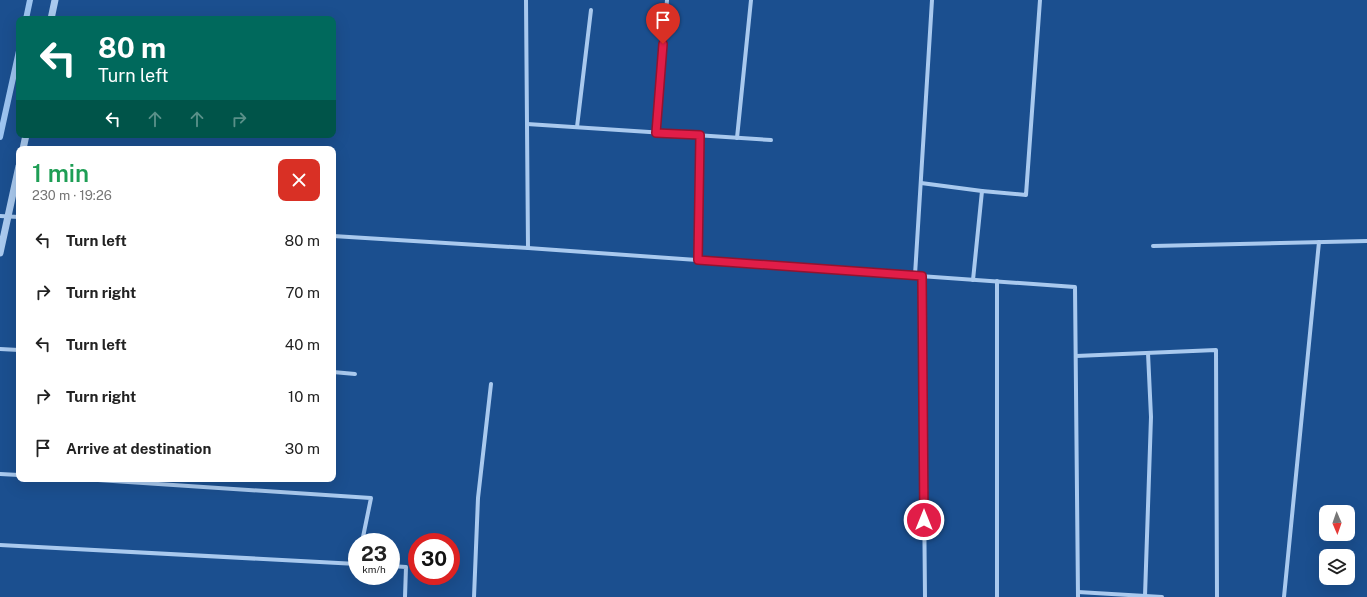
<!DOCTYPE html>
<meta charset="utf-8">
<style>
:root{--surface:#fff;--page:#f6f6f6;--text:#222;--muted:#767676}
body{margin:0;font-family:"Public Sans",sans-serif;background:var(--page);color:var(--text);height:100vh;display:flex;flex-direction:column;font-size:15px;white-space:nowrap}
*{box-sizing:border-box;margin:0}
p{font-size:13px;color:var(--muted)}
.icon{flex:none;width:22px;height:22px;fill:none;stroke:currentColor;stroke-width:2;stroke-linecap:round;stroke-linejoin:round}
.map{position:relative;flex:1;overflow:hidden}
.sheet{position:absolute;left:16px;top:146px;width:320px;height:336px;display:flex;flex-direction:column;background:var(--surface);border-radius:8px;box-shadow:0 4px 16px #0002}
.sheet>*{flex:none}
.guide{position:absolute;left:16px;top:16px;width:320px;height:122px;border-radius:8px;box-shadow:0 4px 16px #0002;background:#00695c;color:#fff;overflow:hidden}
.needle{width:26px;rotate:178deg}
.buttons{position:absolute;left:1319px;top:505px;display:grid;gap:8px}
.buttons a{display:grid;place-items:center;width:36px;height:36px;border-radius:8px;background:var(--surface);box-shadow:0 4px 16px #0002;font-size:20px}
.speed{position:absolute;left:348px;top:533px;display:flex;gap:8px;font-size:20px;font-weight:700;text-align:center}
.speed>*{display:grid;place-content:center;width:52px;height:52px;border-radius:50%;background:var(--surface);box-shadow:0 4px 16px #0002;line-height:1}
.speed small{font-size:10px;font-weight:400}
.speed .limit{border:6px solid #d22;background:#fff;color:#111}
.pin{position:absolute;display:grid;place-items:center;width:34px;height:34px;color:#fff;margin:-41px -17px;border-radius:50% 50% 50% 0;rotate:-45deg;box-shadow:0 0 4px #0007}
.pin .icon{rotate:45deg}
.me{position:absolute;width:44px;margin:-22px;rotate:0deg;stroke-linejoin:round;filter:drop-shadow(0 0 3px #0008)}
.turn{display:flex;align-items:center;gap:14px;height:84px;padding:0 16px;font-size:18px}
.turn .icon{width:52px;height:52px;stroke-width:2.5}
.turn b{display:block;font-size:28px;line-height:34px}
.lanes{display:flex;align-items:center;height:38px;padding:0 16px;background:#0003;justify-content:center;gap:20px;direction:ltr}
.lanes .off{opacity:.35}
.round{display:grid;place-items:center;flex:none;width:42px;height:42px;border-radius:8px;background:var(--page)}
.summary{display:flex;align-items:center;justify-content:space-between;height:68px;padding:0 16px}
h1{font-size:24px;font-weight:600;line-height:30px;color:#1e9e55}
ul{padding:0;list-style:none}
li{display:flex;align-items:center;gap:12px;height:52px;padding:0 16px}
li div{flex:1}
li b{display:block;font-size:15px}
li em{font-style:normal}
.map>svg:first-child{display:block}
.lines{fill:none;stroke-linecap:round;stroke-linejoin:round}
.stream{stroke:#9cc4f0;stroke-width:6}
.minor{stroke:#a9c9ee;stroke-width:4}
.tertiary{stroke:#a9c9ee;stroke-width:7}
.route-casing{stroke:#92132f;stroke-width:10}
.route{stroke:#e11d48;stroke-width:7}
</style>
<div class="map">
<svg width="1367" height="597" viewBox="0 0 1367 597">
<rect width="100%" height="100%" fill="#1b4f8f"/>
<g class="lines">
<g class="stream">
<polyline points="26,19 30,0"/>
<polyline points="0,137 19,51"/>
</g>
<g class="minor">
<polyline points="526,0 528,248"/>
<polyline points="527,124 771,140"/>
<polyline points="577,127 591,10"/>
<polyline points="656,133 667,0"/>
<polyline points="737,138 751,0"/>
<polyline points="921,183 982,191"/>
<polyline points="0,216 19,217"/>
<polyline points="333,236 528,248 1075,287 1078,597"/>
<polyline points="1153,246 1367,241"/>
<polyline points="698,260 700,135"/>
<polyline points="915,275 932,0"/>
<polyline points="922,276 925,597"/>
<polyline points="973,280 982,191 1026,195 1040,0"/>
<polyline points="997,281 997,597"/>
<polyline points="0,349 19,350"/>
<polyline points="1076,356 1216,350 1217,597"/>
<polyline points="333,372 355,374"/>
<polyline points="0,474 19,475"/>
<polyline points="83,479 371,498 362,542"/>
<polyline points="0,545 357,564"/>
<polyline points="391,566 406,567 405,597"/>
<polyline points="1078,592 1162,597"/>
<polyline points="1145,596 1151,417 1148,353"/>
<polyline points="474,597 478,498 491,384"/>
<polyline points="1284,597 1319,242"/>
</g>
<g class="tertiary">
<polyline points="51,19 55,0"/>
<polyline points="23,149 26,135"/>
<polyline points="0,253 19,166"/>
</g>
</g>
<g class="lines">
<defs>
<polyline id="route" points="663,44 656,133 700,135 698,260 922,276 924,520"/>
</defs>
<use href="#route" class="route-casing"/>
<use href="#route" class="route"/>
</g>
</svg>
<div class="buttons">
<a><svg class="needle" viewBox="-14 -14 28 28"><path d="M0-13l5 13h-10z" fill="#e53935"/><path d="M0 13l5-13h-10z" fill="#767676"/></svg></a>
<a><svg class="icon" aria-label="layers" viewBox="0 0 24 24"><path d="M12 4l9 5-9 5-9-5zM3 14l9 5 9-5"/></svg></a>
</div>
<div class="speed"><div>23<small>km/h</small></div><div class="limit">30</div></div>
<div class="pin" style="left:663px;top:44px;background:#d93025"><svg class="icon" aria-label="arrive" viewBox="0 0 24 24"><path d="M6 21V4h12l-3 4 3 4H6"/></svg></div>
<svg class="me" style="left:924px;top:520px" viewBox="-20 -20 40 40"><circle r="17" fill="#e11d48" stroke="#fff" stroke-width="3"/><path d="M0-11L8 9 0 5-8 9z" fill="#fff"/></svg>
<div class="guide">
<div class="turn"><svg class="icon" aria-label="left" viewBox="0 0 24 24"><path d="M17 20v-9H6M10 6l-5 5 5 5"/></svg><div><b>80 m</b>Turn left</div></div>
<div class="lanes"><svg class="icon" aria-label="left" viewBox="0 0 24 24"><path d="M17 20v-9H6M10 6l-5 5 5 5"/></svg><svg class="icon off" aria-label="ahead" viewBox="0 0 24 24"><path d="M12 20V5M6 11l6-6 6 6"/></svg><svg class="icon off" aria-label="ahead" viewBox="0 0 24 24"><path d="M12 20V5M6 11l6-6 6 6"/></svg><svg class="icon off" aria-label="right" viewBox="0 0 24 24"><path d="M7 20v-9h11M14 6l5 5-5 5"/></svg></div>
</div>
<section class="sheet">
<div class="summary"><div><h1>1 min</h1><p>230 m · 19:26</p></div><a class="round" style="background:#d93025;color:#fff"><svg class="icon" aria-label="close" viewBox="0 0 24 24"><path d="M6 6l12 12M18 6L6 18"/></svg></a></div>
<ul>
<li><svg class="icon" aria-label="left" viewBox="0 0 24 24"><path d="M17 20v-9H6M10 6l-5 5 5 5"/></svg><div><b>Turn left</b></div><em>80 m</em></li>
<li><svg class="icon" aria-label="right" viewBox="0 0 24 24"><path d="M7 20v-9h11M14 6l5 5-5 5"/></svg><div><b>Turn right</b></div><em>70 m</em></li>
<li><svg class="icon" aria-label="left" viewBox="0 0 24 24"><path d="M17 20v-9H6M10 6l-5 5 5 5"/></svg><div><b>Turn left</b></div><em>40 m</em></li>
<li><svg class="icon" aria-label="right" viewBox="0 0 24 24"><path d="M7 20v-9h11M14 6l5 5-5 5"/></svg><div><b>Turn right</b></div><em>10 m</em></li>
<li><svg class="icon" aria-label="arrive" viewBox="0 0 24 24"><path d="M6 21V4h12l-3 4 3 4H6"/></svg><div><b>Arrive at destination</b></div><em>30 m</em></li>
</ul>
</section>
</div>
